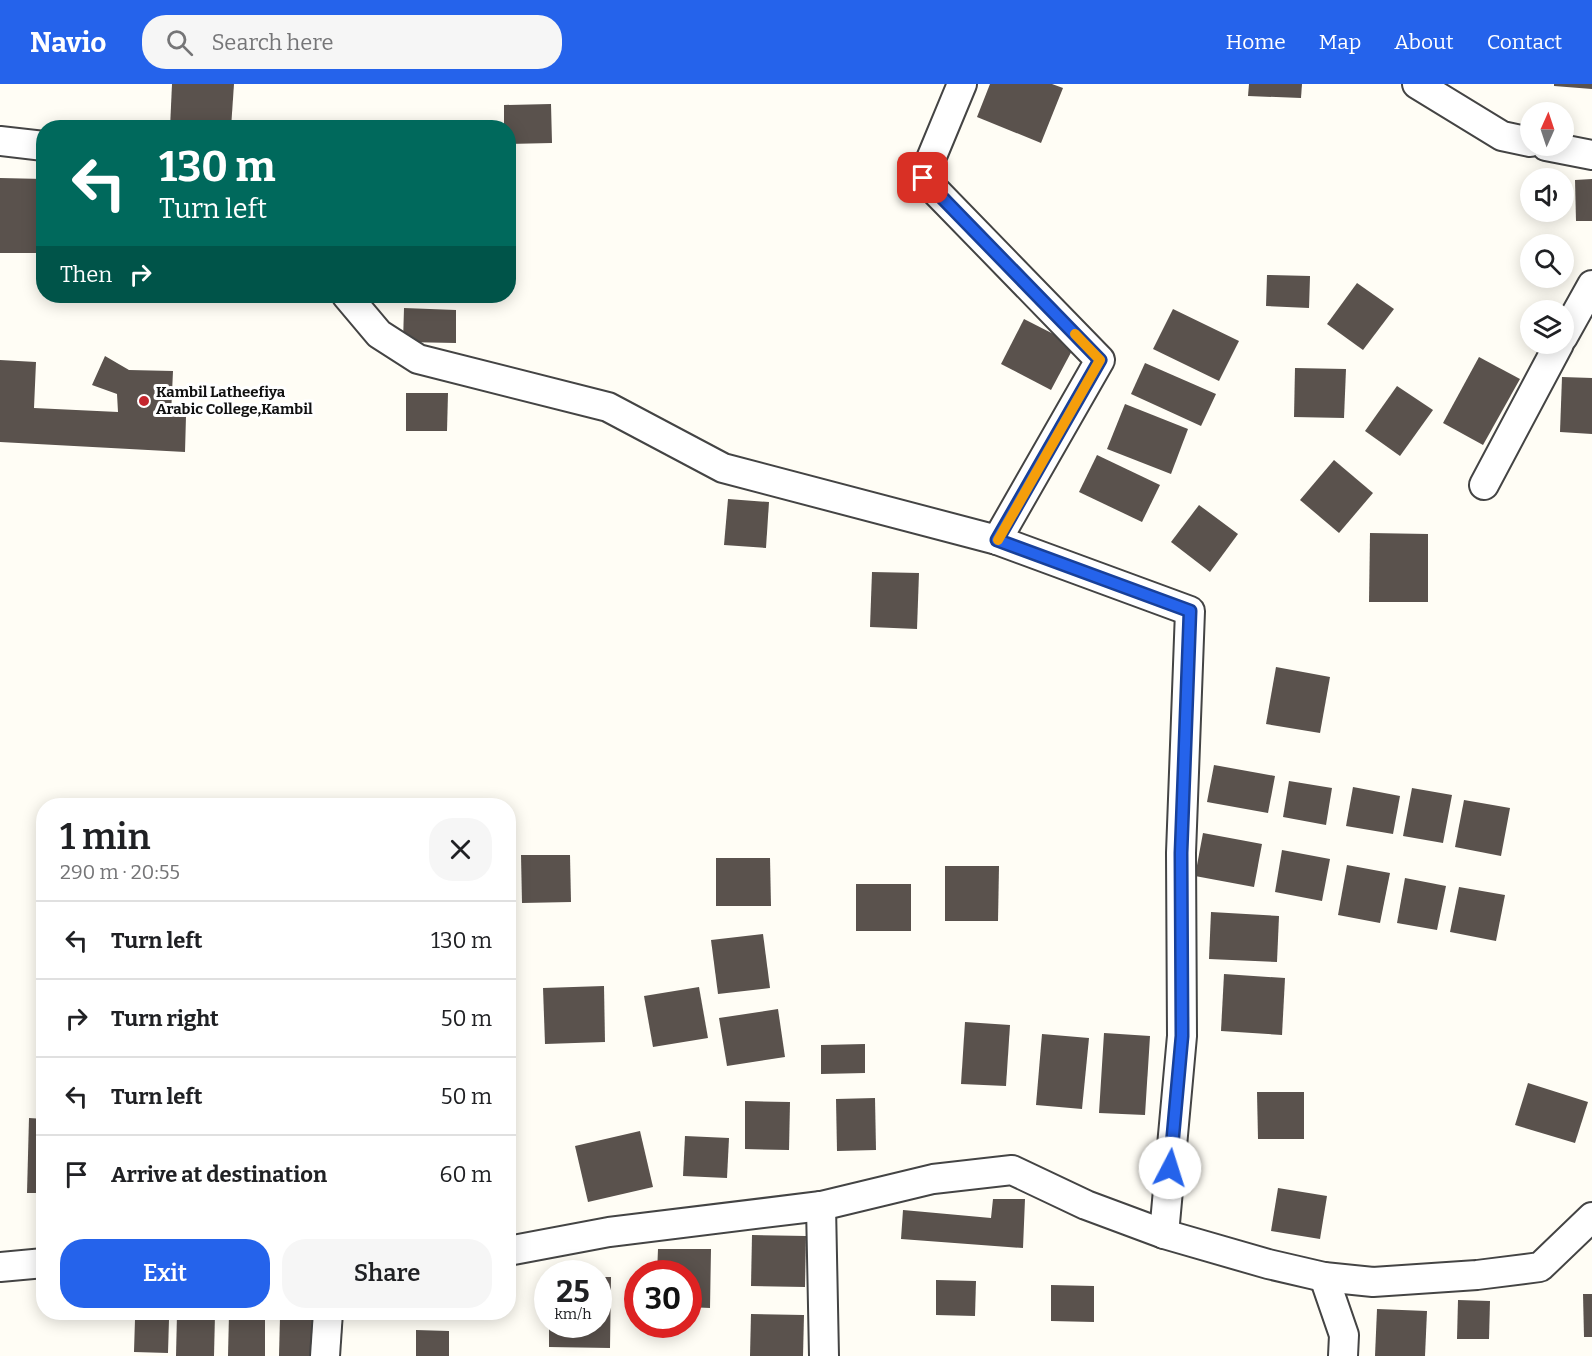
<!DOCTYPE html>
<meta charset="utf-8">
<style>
:root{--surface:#fff;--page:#f6f6f6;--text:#202124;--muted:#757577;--line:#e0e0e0;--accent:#2563eb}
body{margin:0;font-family:Bitter,serif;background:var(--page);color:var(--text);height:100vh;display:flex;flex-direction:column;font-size:22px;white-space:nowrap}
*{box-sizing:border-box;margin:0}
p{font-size:20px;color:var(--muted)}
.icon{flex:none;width:33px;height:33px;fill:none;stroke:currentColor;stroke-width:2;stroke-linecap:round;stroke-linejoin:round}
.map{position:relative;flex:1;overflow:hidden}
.panel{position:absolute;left:36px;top:714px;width:480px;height:522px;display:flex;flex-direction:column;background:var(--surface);border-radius:24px;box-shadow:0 3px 15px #0003}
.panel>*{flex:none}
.top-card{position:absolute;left:36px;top:36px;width:480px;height:183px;border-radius:24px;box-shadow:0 3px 15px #0003;background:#00695c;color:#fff;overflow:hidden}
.needle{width:39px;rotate:3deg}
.fabs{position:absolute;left:1520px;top:18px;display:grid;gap:12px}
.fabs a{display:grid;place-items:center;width:54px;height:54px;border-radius:50%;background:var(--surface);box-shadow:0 3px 15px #0003;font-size:30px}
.speed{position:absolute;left:534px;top:1176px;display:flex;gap:12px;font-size:30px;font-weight:700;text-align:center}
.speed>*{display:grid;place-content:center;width:78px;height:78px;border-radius:50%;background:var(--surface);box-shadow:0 3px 15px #0003;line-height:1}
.speed small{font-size:15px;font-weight:400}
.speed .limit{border:9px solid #d22;background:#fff;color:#111}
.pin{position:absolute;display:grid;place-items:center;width:51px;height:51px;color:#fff;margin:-26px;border-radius:12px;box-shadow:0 3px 9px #0006}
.me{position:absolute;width:66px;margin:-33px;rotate:5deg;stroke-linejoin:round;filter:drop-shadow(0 0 4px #0008)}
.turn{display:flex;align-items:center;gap:21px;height:126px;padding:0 24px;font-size:27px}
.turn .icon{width:78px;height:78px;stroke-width:2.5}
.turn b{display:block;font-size:42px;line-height:51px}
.then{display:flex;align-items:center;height:57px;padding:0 24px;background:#0003;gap:12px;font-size:22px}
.round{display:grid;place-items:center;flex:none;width:63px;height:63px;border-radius:24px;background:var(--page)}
.head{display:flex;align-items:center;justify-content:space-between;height:102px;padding:0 24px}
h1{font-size:36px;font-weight:600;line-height:45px}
.button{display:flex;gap:12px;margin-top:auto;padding:12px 24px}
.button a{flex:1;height:69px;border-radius:24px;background:var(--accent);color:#fff;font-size:24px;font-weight:600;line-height:69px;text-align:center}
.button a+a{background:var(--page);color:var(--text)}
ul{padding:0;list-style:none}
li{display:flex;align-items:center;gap:18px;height:78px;padding:0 24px;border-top:2px solid var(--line)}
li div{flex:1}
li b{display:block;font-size:22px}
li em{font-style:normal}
header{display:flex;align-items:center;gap:36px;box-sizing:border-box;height:84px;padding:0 30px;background:var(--accent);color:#fff}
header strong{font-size:28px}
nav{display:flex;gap:33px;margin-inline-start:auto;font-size:21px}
.search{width:420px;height:54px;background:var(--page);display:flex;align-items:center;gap:15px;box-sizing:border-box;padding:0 21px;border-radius:24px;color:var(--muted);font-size:22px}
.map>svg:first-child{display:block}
.building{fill:#5a524d}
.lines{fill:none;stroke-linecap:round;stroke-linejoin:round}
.minor-casing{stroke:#444;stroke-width:32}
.minor{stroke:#fff;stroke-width:28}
.route-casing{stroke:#184099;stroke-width:15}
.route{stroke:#2563eb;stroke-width:10}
.slow{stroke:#f59e0b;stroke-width:10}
.poi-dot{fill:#c4262e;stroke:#fff;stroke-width:2}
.labels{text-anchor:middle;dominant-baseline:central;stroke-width:6;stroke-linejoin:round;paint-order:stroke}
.poi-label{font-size:15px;font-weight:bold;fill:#111;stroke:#fff;text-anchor:start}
</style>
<header>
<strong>Navio</strong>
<div class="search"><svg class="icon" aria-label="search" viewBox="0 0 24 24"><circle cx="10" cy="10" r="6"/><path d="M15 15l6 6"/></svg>Search here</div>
<nav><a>Home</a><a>Map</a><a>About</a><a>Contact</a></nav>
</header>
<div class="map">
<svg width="1592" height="1272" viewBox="0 0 1592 1272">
<rect width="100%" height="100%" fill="#fffdf5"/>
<g class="building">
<polygon points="172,0 234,0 231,44 170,44"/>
<polygon points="990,0 1052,0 1063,4 1041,59 977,33"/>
<polygon points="1249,0 1302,0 1301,14 1248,12"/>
<polygon points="1554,0 1592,0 1592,5 1554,2"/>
<polygon points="551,20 552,59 508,60 508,44 504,44 504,21"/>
<polygon points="0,94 44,95 44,169 0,169"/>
<polygon points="1592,95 1592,137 1576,137 1575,96"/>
<polygon points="1267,191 1310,192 1309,224 1266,222"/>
<polygon points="1357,199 1394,225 1363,266 1327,240"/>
<polygon points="404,224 456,226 456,259 403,258"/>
<polygon points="1173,225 1239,257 1219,297 1153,265"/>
<polygon points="1024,235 1075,261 1051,306 1001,280"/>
<polygon points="105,272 129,286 173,287 171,331 186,332 185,368 0,358 0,276 36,278 34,324 118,328 117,310 92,301"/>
<polygon points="1479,273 1520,295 1483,361 1443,339"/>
<polygon points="1145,279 1216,310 1201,342 1131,310"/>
<polygon points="1295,284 1346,285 1344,334 1294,333"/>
<polygon points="1562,293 1592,294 1592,350 1560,348"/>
<polygon points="1397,302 1433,326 1400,372 1365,347"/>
<polygon points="406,309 448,309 447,347 406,347"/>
<polygon points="1125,320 1188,345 1171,390 1107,365"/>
<polygon points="1097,371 1160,401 1142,438 1079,408"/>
<polygon points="1334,376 1373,409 1339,449 1300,416"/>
<polygon points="728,415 769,418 766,464 724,461"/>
<polygon points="1199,421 1238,450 1210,488 1171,458"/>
<polygon points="1370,449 1428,450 1428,518 1369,518"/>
<polygon points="872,488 919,489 917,545 870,543"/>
<polygon points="1276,583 1330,593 1320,649 1266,640"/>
<polygon points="1214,681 1275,692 1268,729 1207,718"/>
<polygon points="1289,697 1332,704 1326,741 1283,733"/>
<polygon points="1353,703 1400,712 1393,750 1346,742"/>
<polygon points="1412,704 1452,711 1443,759 1403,752"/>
<polygon points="1464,716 1510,724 1501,772 1455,763"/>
<polygon points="1203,749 1262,760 1254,803 1195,792"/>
<polygon points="1282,766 1330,775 1322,817 1275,808"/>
<polygon points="521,771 570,771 571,818 522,819"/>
<polygon points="716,774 770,774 771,822 716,822"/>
<polygon points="1347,781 1390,789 1380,839 1338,831"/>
<polygon points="945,782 999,782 998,837 945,837"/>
<polygon points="1405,794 1446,802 1437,846 1397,839"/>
<rect x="856" y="800" width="55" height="47"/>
<polygon points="1459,803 1505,811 1496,857 1450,848"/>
<polygon points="1211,828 1279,832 1277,878 1209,875"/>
<polygon points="763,850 770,904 718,910 711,856"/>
<polygon points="1224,890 1285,894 1282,951 1221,947"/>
<polygon points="604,902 605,958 545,960 543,904"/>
<polygon points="699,903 708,954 653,963 644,912"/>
<polygon points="778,925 785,973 727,982 719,934"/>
<polygon points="965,938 1010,941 1006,1002 961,1000"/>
<polygon points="1104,949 1150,952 1145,1031 1099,1029"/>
<polygon points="1042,950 1089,954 1082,1025 1036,1021"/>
<polygon points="865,960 865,989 821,990 821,961"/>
<polygon points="1528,999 1588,1018 1575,1059 1515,1041"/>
<polygon points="1257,1008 1304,1008 1304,1055 1258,1055"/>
<polygon points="875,1014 876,1066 837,1067 836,1015"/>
<polygon points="745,1017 790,1018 789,1066 745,1065"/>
<polygon points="29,1034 44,1035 44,1109 27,1109"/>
<polygon points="640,1047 653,1103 588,1118 575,1062"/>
<polygon points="685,1052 729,1054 727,1094 683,1092"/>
<polygon points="1278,1104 1327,1112 1320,1155 1271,1147"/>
<polygon points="993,1115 1025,1115 1023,1164 901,1155 903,1126 991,1134"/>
<polygon points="752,1151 806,1152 805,1203 751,1202"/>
<polygon points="658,1165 711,1165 710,1224 688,1223 688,1190 657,1190"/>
<polygon points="598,1193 611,1193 610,1264 549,1263 549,1240 598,1240"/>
<polygon points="936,1196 976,1197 975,1232 936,1231"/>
<polygon points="1051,1201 1094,1202 1094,1238 1051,1237"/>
<polygon points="1583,1210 1592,1210 1592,1253 1584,1253"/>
<polygon points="1458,1216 1490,1217 1489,1255 1457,1255"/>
<polygon points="1377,1225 1427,1227 1425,1272 1375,1272"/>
<polygon points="177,1230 215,1230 214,1272 176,1272"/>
<polygon points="229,1230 265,1231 265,1272 228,1272"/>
<polygon points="751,1230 804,1231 803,1272 750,1272"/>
<polygon points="280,1233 316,1233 315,1272 279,1272"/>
<polygon points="135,1235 169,1235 168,1269 134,1268"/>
<polygon points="416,1246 449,1247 449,1272 416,1272"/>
</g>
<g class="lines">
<defs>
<g id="minor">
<polyline points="962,0 923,94 1100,276 997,456"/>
<polyline points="1417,0 1502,52 1530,58"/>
<polyline points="0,57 44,62"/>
<polyline points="1546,62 1592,71"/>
<polyline points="347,212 379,250 418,275 608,323 723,384 997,456 1190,527 1181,769 1182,952 1164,1150"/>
<polyline points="1563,253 1592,201"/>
<polyline points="1484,401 1559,260"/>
<polyline points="821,1122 824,1272"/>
<polyline points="508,1167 609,1148 821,1122 933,1095 1012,1086 1086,1121 1164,1150 1268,1180 1324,1193 1373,1198 1477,1191 1540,1183 1592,1133"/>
<polyline points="0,1183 44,1179"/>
<polyline points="1324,1193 1344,1251 1343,1272"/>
<polyline points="325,1272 328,1228"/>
</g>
</defs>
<use href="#minor" class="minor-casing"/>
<use href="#minor" class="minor"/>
</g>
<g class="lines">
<defs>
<polyline id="route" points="923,94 1100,276 997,456 1190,527 1181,769 1182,952 1170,1084"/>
</defs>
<use href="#route" class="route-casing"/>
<use href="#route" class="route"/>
<polyline class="slow" points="998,456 1100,276 1075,250"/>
</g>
<circle class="poi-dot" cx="144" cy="317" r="6"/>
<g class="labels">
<g class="poi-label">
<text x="156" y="308">Kambil Latheefiya<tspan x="156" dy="17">Arabic College,Kambil</tspan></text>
</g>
</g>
</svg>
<div class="fabs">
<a><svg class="needle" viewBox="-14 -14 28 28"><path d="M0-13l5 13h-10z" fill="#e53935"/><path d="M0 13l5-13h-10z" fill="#757577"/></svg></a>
<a><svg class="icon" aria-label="sound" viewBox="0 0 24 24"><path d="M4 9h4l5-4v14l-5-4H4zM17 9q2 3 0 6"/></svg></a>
<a><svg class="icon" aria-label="search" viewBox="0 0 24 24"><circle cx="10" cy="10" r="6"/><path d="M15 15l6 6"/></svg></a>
<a><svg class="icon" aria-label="layers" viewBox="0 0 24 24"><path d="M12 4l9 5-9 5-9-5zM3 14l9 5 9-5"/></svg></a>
</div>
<div class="speed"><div>25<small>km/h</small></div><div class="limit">30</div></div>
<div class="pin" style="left:923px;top:94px;background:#d93025"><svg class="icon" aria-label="arrive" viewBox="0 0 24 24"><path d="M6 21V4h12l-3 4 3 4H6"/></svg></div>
<svg class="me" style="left:1170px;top:1084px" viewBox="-20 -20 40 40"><circle r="19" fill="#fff"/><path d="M0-13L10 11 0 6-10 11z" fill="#2563eb"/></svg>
<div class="top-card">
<div class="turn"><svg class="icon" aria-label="left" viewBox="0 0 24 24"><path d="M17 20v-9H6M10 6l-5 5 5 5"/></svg><div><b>130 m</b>Turn left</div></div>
<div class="then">Then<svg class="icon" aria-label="right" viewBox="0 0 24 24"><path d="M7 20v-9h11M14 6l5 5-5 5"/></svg></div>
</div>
<section class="panel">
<div class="head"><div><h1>1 min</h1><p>290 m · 20:55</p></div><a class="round"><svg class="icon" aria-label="close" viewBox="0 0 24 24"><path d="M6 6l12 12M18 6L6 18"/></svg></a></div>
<ul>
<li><svg class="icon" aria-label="left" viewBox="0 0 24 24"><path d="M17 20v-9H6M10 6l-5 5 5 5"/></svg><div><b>Turn left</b></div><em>130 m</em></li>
<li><svg class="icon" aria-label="right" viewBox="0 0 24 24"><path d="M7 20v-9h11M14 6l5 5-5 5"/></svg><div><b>Turn right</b></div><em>50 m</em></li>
<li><svg class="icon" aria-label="left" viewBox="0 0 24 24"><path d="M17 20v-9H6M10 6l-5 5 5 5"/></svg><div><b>Turn left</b></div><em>50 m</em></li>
<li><svg class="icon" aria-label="arrive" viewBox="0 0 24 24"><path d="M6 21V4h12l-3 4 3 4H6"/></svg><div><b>Arrive at destination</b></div><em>60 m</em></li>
</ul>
<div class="button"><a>Exit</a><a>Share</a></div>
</section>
</div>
